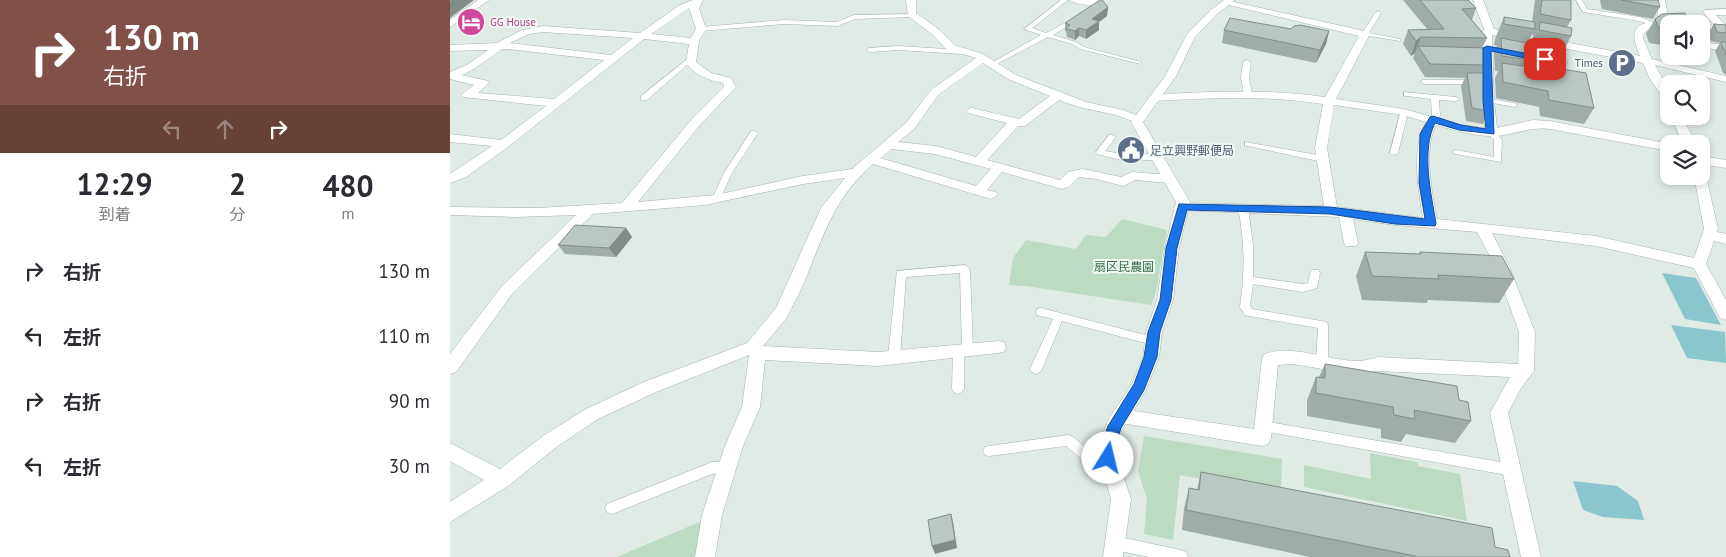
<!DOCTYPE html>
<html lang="ja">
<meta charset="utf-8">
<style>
:root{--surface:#fff;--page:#f7f7f7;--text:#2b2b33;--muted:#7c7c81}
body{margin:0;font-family:"PT Sans","Noto Sans JP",sans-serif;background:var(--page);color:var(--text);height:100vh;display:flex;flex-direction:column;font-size:19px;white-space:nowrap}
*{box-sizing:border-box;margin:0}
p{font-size:16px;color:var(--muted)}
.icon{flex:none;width:28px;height:28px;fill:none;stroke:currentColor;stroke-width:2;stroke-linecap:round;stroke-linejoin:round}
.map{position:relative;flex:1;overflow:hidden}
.drawer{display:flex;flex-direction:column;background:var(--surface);width:450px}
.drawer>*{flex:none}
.top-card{background:#815047;color:#fff;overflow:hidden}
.fabs{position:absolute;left:1210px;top:15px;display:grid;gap:10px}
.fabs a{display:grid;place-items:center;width:50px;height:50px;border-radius:10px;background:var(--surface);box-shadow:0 2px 8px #0003;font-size:25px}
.pin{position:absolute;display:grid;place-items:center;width:42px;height:42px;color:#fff;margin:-21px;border-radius:10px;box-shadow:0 2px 8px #0006}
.me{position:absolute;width:55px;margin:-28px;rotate:9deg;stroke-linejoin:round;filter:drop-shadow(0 0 4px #0008)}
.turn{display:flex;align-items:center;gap:18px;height:105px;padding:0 20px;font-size:22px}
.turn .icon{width:65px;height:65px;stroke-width:2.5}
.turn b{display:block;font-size:35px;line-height:42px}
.lanes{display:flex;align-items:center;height:48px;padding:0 20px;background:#0003;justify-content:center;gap:25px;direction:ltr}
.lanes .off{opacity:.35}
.eta{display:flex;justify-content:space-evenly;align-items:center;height:85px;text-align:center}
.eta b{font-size:30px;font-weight:700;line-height:35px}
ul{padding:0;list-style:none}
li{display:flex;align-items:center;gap:15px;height:65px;padding:0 20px}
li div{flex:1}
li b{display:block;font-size:19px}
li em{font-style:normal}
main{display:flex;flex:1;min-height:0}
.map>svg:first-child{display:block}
.green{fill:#bbdbc3}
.water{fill:#8bc5ce}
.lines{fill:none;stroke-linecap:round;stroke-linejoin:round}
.lane-casing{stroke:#a4b3ad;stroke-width:1}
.street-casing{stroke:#a4b3ad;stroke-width:1}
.secondary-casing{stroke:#a0b6ae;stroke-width:1}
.lane{fill:#fff;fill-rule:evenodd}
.street{fill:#fff;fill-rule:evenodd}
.secondary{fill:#fff;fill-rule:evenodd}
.wall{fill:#9faca7;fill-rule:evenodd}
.shaded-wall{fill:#828c88}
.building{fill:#b9c8c2;stroke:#828c88}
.route{fill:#1a73e8;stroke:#114b97}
.labels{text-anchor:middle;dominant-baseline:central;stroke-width:4;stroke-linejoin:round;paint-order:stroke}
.far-hotel-label{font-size:11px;fill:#b23c85;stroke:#f1f8f4;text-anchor:start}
.far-service-label{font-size:11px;fill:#4e5e75;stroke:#f1f8f4;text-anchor:end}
.service-label{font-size:12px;fill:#4e5e75;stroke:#f1f8f4;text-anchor:start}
.park-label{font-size:12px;fill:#2e6f46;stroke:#f1f8f4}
</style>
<main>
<section class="drawer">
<div class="top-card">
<div class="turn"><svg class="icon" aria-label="right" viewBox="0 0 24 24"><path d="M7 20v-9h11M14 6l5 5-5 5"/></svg><div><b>130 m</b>右折</div></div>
<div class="lanes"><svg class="icon off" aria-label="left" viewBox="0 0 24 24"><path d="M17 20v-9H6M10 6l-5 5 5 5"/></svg><svg class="icon off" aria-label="ahead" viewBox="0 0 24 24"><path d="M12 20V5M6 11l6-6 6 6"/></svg><svg class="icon" aria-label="right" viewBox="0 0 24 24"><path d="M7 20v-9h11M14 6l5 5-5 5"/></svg></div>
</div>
<div class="eta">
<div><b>12:29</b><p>到着</p></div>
<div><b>2</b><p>分</p></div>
<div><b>480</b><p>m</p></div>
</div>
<ul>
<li><svg class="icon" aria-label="right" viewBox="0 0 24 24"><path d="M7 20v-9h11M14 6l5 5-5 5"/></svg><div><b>右折</b></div><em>130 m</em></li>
<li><svg class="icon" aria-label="left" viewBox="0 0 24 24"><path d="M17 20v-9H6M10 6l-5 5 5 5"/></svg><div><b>左折</b></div><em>110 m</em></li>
<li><svg class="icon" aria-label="right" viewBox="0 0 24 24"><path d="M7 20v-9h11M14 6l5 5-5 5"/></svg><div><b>右折</b></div><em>90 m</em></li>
<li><svg class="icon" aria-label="left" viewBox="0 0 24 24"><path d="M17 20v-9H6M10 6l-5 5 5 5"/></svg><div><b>左折</b></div><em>30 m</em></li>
</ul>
</section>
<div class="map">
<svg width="1276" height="557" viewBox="0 0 1276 557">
<rect width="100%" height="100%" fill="#e1ebe6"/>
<g class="green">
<polygon points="672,219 717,230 706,292 701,305 576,286 559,285 563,258 576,240 626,249 636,235 656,237"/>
<polygon points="694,436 832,459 831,494 730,475 723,540 694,534 697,499 688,471"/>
<polygon points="920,453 967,462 968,466 1010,474 1017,521 854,487 854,465 921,479"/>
<polygon points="254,520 247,557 167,557"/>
</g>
<g class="water">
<polygon points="1212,273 1246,278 1271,325 1235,319"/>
<polygon points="1221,325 1275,332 1276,363 1237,358"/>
<polygon points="1123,481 1167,486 1188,501 1194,520 1153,517 1133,510"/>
</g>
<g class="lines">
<defs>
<g id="lane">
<polygon points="611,0 618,0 582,28 596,33 623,19 627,19 627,21 603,35 626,42 634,47 691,62 691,64 630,49 622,44 598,37 545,65 541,65 541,63 591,35 574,29"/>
<polygon points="1126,0 1132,0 1137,9 1190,17 1205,23 1202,25 1189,21 1133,12"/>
<polygon points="928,11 931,13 919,33 950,39 950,41 913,35 912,34 925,13"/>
<polygon points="464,14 467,16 466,17 405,19 388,26 334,24 251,31 248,29 251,27 334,20 387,22 404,15"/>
<polygon points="449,46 511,50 514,52 511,54 449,50 419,52 416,50 419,48"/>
<polygon points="1037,46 1114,61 1118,63 1114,65 1035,49 1034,48"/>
<polygon points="240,57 245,58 197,100 191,100 191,96"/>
<polygon points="797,60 801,62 799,78 802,94 798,96 794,94 791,78 793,62"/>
<polygon points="972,80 1026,80 1030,82 1026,84 975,84 971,82"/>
<polygon points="954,92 1006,97 1010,99 1006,101 989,100 990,116 983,121 979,119 982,116 981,99 957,96 954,96"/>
<polygon points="1035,98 1064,103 1068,105 1064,107 1038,102 1034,100"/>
<polygon points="951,110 957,110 958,112 948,153 944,155 940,153"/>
<polygon points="1038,130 1044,130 1052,140 1051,162 1006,154 1002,152 1006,150 1044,157 1044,140 1037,132"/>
<polygon points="301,131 304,131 308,133 282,173 269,201 263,201 262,199 274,173"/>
<polygon points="659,135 662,135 666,137 655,151 671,154 706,154 710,157 706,160 671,160 647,154 646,152"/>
<polygon points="795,142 873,156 877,159 873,162 798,146 795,146"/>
<path d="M793 205 798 208 803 245V277L853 284 858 283 861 270H869L870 273 867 288 853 292 803 284 800 306 802 309 877 322 878 325V361L876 364 872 365 868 364 866 361 868 328 799 316 795 315 790 307C795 274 795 241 788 208Z"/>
<polygon points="515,265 520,269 523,350 522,353 518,354 514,352 514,389 512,392 508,394 504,392 502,389 503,351 504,348 508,347 512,349 510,273 456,277 450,357 448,360 444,361 440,360 438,357 447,271"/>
<polygon points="591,308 703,337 707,338 708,341 707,344 703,345 612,321 592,369 590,372 586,374 582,372 580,369 603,319 587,315 586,312 587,309"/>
<polygon points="813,421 1062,464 1066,466 1068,470 1066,474 1062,476 813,431 809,430 807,426 809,422"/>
<polygon points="618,435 622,436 645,455 658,452 662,454 664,458 662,462 643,467 639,465 616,446 539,456 535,455 533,451 535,447 539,446"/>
<polygon points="277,461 281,463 283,467 281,471 262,474 162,514 157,512 155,508 157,504 262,462"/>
<polygon points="665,536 731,550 736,552 738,557 699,557 665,550 660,548 658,543 660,538"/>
</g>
<g id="street">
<polygon points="28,0 39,0 0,27 0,20"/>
<path d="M243 0H253L249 8 256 29 249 41 246 62 261 73 281 78 286 87 250 125 188 202 266 195 353 176 402 169 456 123 481 90 526 58 496 49 483 35 458 16 456 0H466V13L491 31 504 45 533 54 566 75 636 102 673 110 692 117 694 119 688 123 666 115 629 107 609 100 575 126H568L537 160 610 180 618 172 633 169 671 177 682 172 719 175 725 179 719 183 685 180 673 186 647 179 629 177 619 187 612 189 552 172 537 190 546 192 548 195 541 199 423 164C373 207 369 260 339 313 332 325 321 336 313 346L428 352 548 341 554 342 556 347 554 352 548 353 428 366 315 360 310 407 293 446 272 515 265 557H245L252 515 275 446 292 407 299 355 206 392 148 419 105 448 58 486 0 522V502L34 480 0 461V443L50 469 93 436 136 409 194 382 297 343 326 308 371 208 395 178 353 184 255 205 143 214 62 294 6 372 0 374V354L52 286 126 215 66 217 0 215V207L88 208 172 203 242 119 274 87 273 83C258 80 245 75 236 63L239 44 194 39 58 147 16 177 0 183V174L42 146 0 142V134L51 140 96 106 13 97 11 95 24 85 0 79V72L17 65 38 50 0 51V45L47 43 72 30 93 26 190 33 230 5ZM239 8 246 29 241 38 201 34ZM93 32 183 38 161 55 60 43 79 34ZM52 49H57L154 60 104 99 28 93 39 83 38 81 12 75 24 69ZM533 63 558 79 600 96 569 119 522 108 518 109 516 111 518 113 557 123 526 157 486 146 448 142 464 129 489 94ZM441 149 485 154 541 169 526 186 430 158Z"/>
<path d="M619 0H649L651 2C644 7 626 5 619 0Z"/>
<path d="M775 0 919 32 920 34 886 99 954 109 1010 125 1035 128 1032 101V33L1034 29 1023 0H1033L1044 29 1190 56C1181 34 1180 23 1209 21L1205 0H1215L1219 21 1224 24H1219V27H1202L1194 33 1193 38 1202 59 1276 76V82L1205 65 1219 90V102L1215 101 1199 77 1193 63 1042 35 1044 101 1047 128 1083 120 1100 121 1221 144H1219V151L1100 129C1082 127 1072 132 1054 135 1033 139 1007 131 986 125 973 149 982 193 987 219L1146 236 1244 258 1254 229 1244 176H1251V172L1256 176 1268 229 1267 232 1276 234V244L1264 241 1256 264 1276 300V320L1270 318 1244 268 1146 246 1042 233 1059 266 1085 332 1084 371 1071 388 1058 413 1091 557H1071L1040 413 1060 377 927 371 908 375 843 364 828 365 821 438 818 444 812 446 665 422 662 417 665 412 671 409 804 429 812 359 814 354C846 344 876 361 908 361 914 361 921 359 927 357L1068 364 1069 332 1045 266 1027 232 945 225 903 219 908 243 906 246H896L894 243 889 217 727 210 725 207 727 204 732 203 874 206 865 148 873 104C816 95 760 98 703 101L697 98 703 95C761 91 818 89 875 97L909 36 775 4ZM884 105 953 115 976 122C961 149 968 188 973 218L887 207 877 148Z"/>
<polygon points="1276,9 1276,15 1266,15 1276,26 1276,33 1251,30 1251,24 1265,26 1253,12 1255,10"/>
<polygon points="1259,43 1276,45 1276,51 1255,48 1255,44"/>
<polygon points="1220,116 1232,116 1246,144 1234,144"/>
<polygon points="1251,156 1276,160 1276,168 1251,164"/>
</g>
<polygon id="secondary" points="774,0 785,0 767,14 745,37 726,76 693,122 740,202 729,248 723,300 712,332 709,357 695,392 672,429 665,451 681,499 673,557 653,557 661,499 647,451 658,420 682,384 693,357 696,332 707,300 715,248 726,202 681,122 716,75 737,34 761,10"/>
</defs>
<use href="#lane" class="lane-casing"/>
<use href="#street" class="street-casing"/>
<use href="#secondary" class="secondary-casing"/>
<use href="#lane" class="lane"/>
<use href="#street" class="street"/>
<use href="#secondary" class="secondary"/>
</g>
<g class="wall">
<polygon points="953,0 1018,0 1026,8 1022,20 1037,38 1032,48 1036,65 1032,73 1039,111 1033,124 1016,121 1011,86 1015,78 975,77 963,58 965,53 961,56 953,44 958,30 977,29"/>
<path d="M1085 0H1121V20L1117 27 1121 36 1110 58 1081 52V64L1144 108 1134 124 1090 116 1089 107 1046 98 1045 78 1048 71H1045L1044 53 1047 46 1044 45 1045 39 1054 17 1082 22ZM1082 34 1084 35 1080 43H1078Z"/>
<polygon points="1150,0 1208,0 1210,7 1203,19 1152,9"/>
<polygon points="658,7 657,16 649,22 649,30 636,39 629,36 625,40 617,37 616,32 615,31 615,23"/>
<polygon points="1205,19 1219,24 1219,46 1199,43 1196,34"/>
<polygon points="1264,24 1276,25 1276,75 1273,73 1265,51 1270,43 1261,41 1258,33"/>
<polygon points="841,29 879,31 876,44 866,63 772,43 774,30"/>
<polygon points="176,228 182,237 166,257 115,254 108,245"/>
<polygon points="915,252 969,254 970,252 1064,279 1049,303 978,300 977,303 912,300 906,276"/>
<polygon points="875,364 1009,400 1021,421 1005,443 956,434 951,442 931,438 931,429 857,416 857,400 866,377 869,377"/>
<polygon points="751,472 1045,547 1060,557 860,557 732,530 734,509 739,488 747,490"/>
</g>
<g class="shaded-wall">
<polygon points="1,0 24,0 0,18 0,1"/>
<polygon points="658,7 657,16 649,22 649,30 636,39 636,30 642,19"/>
<polygon points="629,28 629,36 625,40 625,31"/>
<polygon points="879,31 876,44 866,63 870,50"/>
<polygon points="971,37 965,53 961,56 966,41"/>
<polygon points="176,228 182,237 166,257 159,248"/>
<polygon points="501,514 503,522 507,548 485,554 482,546"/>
</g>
<g class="building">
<polygon points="650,0 652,0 658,7 642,19 649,21 636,30 629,28 625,31 616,29 620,25 615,23"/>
<polygon points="970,0 1018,0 1026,8 1012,9 1037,38 971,37 966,41 958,30 994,29"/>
<polygon points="1092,0 1121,0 1121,20 1090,14"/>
<polygon points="1171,0 1208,0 1210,7"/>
<polygon points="1235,13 1238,24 1219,24 1219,29 1208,27 1205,19 1212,14"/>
<polygon points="1054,17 1085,22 1085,29 1054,24"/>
<polygon points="780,18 841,29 844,26 850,25 879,31 870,50 774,30"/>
<polygon points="1090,22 1122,28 1121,36 1089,30"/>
<polygon points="1264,24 1276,25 1276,33 1267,32"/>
<polygon points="1051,38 1081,44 1081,64 1136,73 1144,108 1099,100 1098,91 1053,82 1052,63 1072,66 1078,62 1073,59 1052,56"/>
<polygon points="1271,42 1276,42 1276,55"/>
<polygon points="968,46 1036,48 1036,65 980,64"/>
<polygon points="1017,73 1036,73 1039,111 1022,108"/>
<polygon points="125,225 176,228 159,248 108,245"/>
<polygon points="915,252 971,254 970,252 1052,256 1064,279 988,275 989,279 922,276"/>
<polygon points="875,364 1007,386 1009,400 1018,402 1021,421 964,410 965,419 944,415 943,407 866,393 866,377 875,378"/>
<polygon points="751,472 1042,528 1045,547 1058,550 1060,557 965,557 965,556 736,510 739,488 749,490"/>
<polygon points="501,514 505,540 482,546 478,520"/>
</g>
<path class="route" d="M1037 46 1095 57 1099 59 1095 62 1041 51 1044 134 1009 130 985 123C971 150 981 194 986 223L985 226 945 224 880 214 737 210 727 248 721 300 710 332 707 357 694 390 671 428 664 451 665 458 663 463 658 465 653 463 649 451 658 426 684 384 694 357 698 332 710 300 716 248 729 204 880 207 975 219 969 183 970 134 980 117 983 116 1011 125 1036 129 1033 101V48Z"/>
<defs>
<symbol id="hotel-disc" viewBox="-11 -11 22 22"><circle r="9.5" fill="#d1479c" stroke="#f1f8f4"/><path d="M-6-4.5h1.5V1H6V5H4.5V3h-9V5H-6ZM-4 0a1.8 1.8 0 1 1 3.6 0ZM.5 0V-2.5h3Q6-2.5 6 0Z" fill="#fff"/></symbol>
<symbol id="parking-disc" viewBox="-11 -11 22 22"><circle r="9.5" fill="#5c6f8a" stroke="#f1f8f4"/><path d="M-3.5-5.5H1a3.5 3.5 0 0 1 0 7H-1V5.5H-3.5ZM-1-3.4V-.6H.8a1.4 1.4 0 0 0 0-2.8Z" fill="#fff"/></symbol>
<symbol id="civic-disc" viewBox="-11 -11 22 22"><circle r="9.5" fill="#5c6f8a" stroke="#f1f8f4"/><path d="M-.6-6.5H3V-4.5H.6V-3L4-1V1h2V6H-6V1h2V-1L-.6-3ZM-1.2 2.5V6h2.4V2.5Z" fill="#fff"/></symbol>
</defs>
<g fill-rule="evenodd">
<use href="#hotel-disc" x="5" y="6" width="32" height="32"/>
<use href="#parking-disc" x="1156" y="47" width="32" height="32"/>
<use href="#civic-disc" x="665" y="134" width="32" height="32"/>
</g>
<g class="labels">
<g class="far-hotel-label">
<text x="40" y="22">GG House</text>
</g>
<g class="far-service-label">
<text x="1153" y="63">Times</text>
</g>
<g class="service-label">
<text x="700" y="150">足立興野郵便局</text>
</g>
<g class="park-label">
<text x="674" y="266">扇区民農園</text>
</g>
</g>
</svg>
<div class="fabs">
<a><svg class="icon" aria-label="sound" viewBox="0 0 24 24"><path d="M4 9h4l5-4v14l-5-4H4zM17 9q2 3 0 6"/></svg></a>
<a><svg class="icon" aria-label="search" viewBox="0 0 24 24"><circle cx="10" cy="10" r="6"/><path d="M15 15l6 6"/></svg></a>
<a><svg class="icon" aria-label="layers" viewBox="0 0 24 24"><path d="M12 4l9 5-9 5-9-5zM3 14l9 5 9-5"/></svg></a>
</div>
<div class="pin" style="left:1095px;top:59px;background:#d93025"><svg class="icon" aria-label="arrive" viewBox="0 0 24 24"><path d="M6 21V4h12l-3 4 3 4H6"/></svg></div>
<svg class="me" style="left:658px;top:458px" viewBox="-20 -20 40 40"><circle r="19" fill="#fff"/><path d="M0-13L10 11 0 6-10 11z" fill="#1a73e8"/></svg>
</div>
</main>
